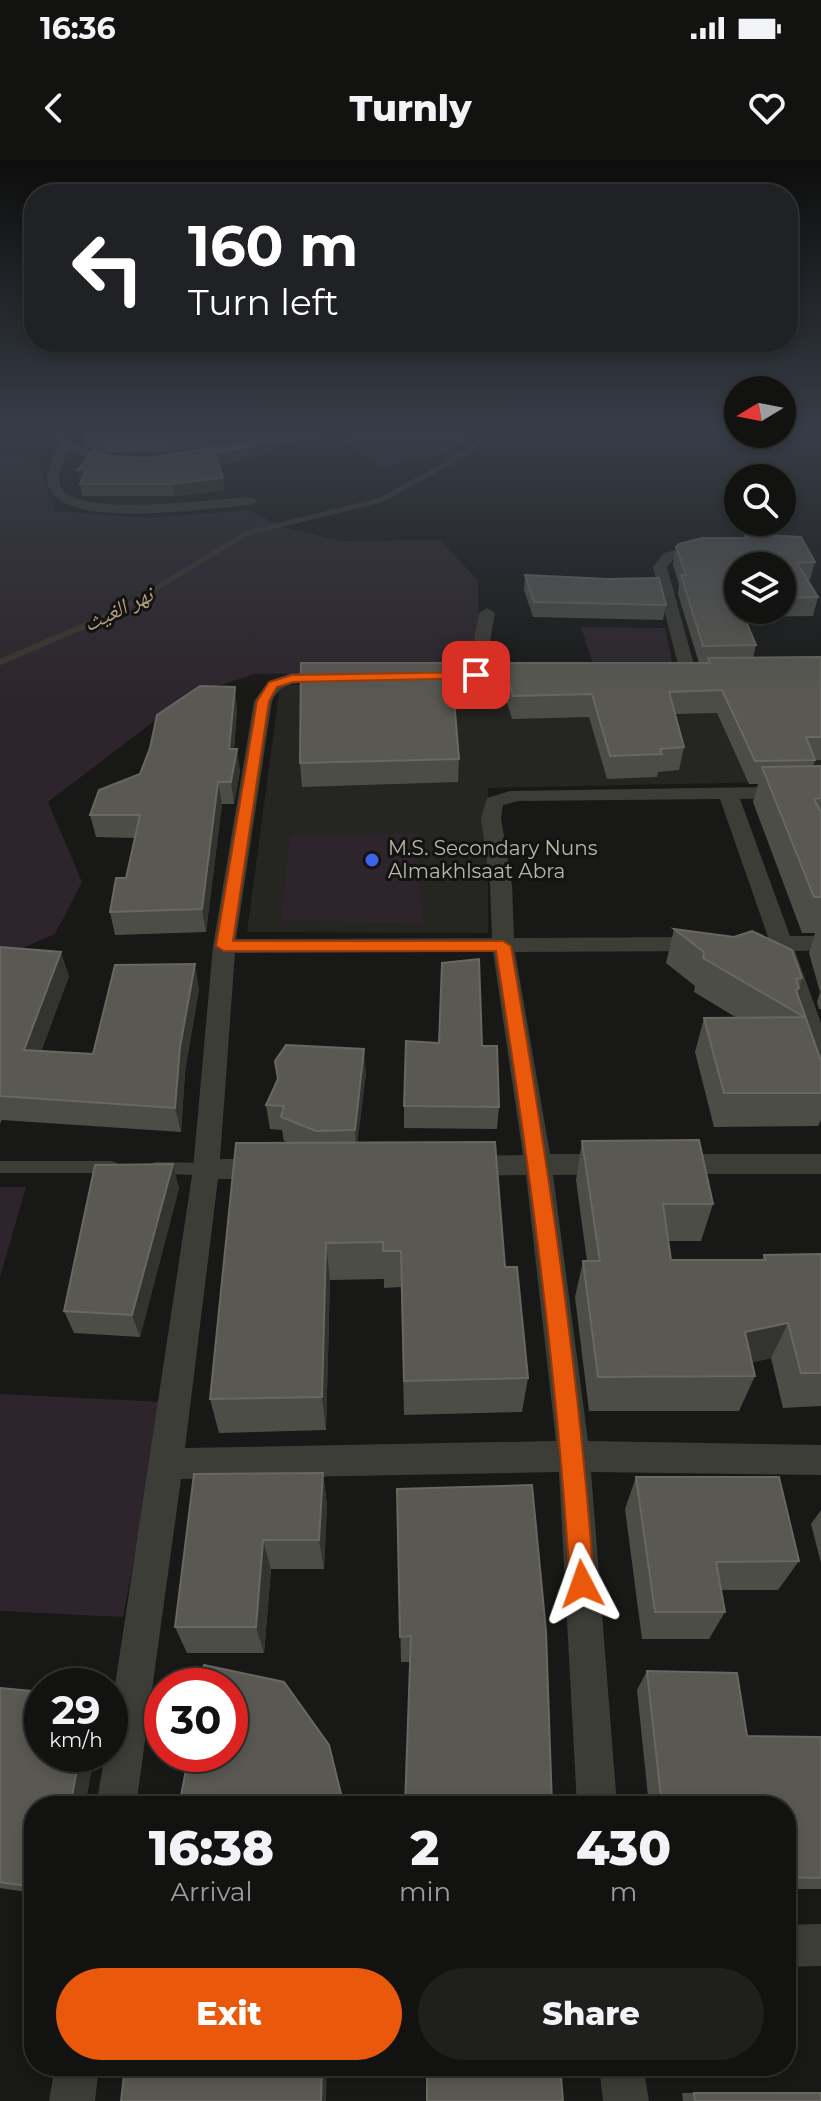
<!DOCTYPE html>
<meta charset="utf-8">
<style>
:root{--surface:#121210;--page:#1f201e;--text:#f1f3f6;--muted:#9c9e9f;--line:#313230;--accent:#ea580c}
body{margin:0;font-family:Montserrat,"Noto Naskh Arabic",sans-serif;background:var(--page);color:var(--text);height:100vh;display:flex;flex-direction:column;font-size:30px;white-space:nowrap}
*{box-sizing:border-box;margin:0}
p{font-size:26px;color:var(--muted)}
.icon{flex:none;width:44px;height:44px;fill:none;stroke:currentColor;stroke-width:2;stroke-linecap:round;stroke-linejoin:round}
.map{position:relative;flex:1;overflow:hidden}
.side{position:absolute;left:24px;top:1636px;width:772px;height:280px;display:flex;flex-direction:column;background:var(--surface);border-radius:32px;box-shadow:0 4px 12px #0003,0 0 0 2px var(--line)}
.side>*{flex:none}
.top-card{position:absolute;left:24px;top:24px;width:774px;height:168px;border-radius:32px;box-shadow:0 4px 12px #0003,0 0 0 2px var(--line);background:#202124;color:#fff;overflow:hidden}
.needle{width:52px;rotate:260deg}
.fabs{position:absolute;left:724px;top:216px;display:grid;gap:16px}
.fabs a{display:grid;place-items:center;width:72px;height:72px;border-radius:50%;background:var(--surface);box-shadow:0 4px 12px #0003,0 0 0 2px var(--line);font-size:40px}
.speed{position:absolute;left:24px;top:1508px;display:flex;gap:16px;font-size:40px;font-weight:700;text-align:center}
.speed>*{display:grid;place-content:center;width:104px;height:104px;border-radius:50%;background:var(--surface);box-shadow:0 4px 12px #0003,0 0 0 2px var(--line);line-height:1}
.speed small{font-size:20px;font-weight:400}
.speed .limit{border:12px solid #d22;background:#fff;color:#111}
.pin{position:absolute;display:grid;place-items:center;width:68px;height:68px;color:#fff;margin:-34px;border-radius:16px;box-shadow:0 4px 12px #0006}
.me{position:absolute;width:88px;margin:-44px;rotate:356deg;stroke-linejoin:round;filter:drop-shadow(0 0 6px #0008)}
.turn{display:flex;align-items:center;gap:28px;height:168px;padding:0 32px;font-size:36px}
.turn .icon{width:104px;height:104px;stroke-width:2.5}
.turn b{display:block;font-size:56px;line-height:68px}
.eta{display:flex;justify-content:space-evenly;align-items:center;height:136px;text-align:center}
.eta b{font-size:48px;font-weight:800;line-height:56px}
.cta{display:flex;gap:16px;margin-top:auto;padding:16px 32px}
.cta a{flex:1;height:92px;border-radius:48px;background:var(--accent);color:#fff;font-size:32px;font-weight:800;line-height:92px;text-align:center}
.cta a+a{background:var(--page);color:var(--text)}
.status{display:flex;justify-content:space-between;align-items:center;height:56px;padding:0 40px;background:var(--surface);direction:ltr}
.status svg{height:22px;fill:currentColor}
header{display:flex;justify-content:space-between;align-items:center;height:104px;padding:0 32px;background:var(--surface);font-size:36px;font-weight:800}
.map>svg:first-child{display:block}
.built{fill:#252522}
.green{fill:#2d252b}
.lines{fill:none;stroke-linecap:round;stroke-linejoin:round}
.stream-far1{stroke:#3c352d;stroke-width:5}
.stream{stroke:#3c352d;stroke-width:6}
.service{fill:#3d3d37;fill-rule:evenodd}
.minor{fill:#3d3d37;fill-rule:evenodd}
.wall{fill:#4d4d47;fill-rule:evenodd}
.shaded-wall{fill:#33332f}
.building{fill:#595852;stroke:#686760;stroke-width:2}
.route{fill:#ea580c;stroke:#983908;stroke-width:2}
.poi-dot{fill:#3c64eb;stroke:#131311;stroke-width:3}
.labels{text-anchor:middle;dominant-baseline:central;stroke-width:6;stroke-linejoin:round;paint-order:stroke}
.far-poi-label{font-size:20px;fill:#b8b5a9;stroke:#131311;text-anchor:start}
.far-water-label{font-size:22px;font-style:italic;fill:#b19d81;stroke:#131311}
</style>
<div class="status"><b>16:36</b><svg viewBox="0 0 49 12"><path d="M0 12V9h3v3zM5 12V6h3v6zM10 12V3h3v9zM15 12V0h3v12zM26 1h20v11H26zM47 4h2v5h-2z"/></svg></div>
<header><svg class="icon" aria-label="back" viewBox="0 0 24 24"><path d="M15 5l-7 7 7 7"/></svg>Turnly<svg class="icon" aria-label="heart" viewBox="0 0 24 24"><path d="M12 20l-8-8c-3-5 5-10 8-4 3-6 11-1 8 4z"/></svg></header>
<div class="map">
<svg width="821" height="1941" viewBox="0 0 821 1941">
<rect width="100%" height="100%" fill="#181816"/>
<polygon class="built" points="821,517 821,621 488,628 488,773 247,772 280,525"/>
<g class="green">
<path d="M373 268H482C450 296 421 301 381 306L338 278Z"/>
<polygon points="8,292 38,299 55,351 145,358 249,350 283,367 341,381 440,380 478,420 478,511 255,514 187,536 48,642 82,722 55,774 0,798 0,295"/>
<polygon points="581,467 665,468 673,506 594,508"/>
<polygon points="417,674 422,763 281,760 290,675"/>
<polygon points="0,1027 26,1027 0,1117"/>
<polygon points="0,1234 164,1242 123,1457 0,1451"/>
</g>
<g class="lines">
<polyline class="stream-far1" points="119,451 247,373 381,340 473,289 486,268"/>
<polyline class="stream" points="0,502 124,449"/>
<g class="service">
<polygon points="0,1001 112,1001 117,1003 119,1007 117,1011 112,1013 0,1013"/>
<polygon points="156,1002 206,1003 211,1005 213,1009 211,1013 206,1015 156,1014 151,1012 149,1008 151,1004"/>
</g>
<g class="minor">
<path d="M45 268H58L75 285 127 302 121 306 68 291C64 302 56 315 61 327 75 359 219 338 251 337L258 341 251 345C210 347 71 371 50 329 42 315 53 297 59 283Z"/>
<polygon points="338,268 364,268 239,293 233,289 239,285"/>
<polygon points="708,382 715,386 713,389 674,399 667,407 696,512 688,517 680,512 653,407 664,393"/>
<polygon points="487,448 495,453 490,481 495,510 537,510 543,511 545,515 543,519 411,520 409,516 411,512 417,511 478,510 474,481 479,453"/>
<path d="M292 513H333L341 518C322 535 290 507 272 541L236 779 492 778 490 725 481 658 487 638 510 631 821 626V638L740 639 790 776H821V790L795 791 821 863V906L812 903 809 897 772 791 737 789 734 784 737 779 768 777 720 639 518 641 503 645 501 658 512 725 514 778 705 777 713 779 716 784 713 789 705 791 515 792 550 994H613L622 997 626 1004 622 1011 613 1014 553 1015 588 1281 821 1285V1315L591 1312 617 1646H577L559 1312 181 1319 136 1646H96L105 1594H110V1559L193 1009 213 786 254 541 269 521ZM493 792 523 995 461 996 452 999 448 1006 452 1013 461 1016 526 1015 556 1281 185 1288 218 1019H269L278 1016 282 1009 278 1002 269 999H220L235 793Z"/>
<polygon points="669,994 821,994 821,1014 669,1014 660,1011 656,1004 660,997"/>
<polygon points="821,1764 821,1806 786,1807 786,1765"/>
<polygon points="55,1906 99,1906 95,1941 49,1941"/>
<polygon points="599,1906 643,1906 649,1941 603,1941"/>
</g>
</g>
<g class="wall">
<polygon points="91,268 320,268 174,292 111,293 84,286 82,275"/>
<polygon points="273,281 274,293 219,305 225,330 174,336 82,336 80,324 147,298"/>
<path d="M745 374 815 402 810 420 808 421 818 437 813 456 744 457 756 485 753 498 821 497V600H815L813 606H821V849H819L817 842 820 832 809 793 815 773H802L753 642 758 624H749L717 553 675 554 684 587 679 610 658 612 657 617 607 619 589 557 512 559 502 526 503 503H699L678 434 679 424 673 405 676 387 744 378ZM738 406H782V450H738Z"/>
<polygon points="525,415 666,445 663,460 533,457 524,430"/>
<polygon points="237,549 234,589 240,611 234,644 222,644 206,772 115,775 110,752 126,718 135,678 96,677 90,655 140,614"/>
<polygon points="459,599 458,622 302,627 300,603"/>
<polygon points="674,769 802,818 797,834 821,901 821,960 818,966 714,967 695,892 704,858 737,858 694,832 695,826 666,803"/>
<polygon points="0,787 69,816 41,891 93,894 199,829 185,911 181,972 2,960 0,964"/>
<polygon points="482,886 499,947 497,969 404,968 404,946"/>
<polygon points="366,913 357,983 505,1107 528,1218 522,1252 404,1255 401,1127 384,1128 384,1119 330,1120 326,1270 219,1273 210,1239 290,983 284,981 282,970 270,969 266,945"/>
<polygon points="582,981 713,1044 701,1081 668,1081 671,1100 762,1100 764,1095 821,1094 821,1246 783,1248 771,1198 752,1202 755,1216 739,1251 589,1251 575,1137 583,1101 587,1101 576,1020"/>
<polygon points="179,1028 140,1177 74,1173 64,1151"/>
<polygon points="323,1313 327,1345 324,1409 271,1409 264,1493 187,1493 175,1467"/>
<polygon points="636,1317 799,1401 778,1430 721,1430 725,1452 709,1479 642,1479 625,1349"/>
<polygon points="532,1325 410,1502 401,1502 397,1329"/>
<polygon points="821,1350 821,1403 811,1364"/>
<polygon points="647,1511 747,1576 821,1577 821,1729 786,1729 786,1646 649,1646 637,1530"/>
<polygon points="0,1528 42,1594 94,1594 85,1646 34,1646 34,1733 0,1728"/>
<polygon points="682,1933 694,1933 821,1941 683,1941"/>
</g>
<g class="shaded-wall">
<polygon points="251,268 320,268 174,292 172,281"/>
<polygon points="273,281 274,293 216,306 215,294"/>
<polygon points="86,309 80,322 78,310"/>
<polygon points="223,318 225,330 174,336 172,324"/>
<polygon points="235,527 237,549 232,611 229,589"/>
<polygon points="237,589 240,611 234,644 231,622"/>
<polygon points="218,622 222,644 206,772 202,749"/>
<polygon points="61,792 69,816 33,914 24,890"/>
<polygon points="195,804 199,829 185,911 181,972 175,948 180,887"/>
<polygon points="364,889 366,913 356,994 355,970"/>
<polygon points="173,1004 179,1028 140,1177 132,1155"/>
<polygon points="326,1083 330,1120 326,1270 322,1237"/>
<polygon points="788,1163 771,1198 730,1208 745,1172"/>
<polygon points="323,1313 327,1345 324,1409 319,1380"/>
<polygon points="263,1380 271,1409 264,1493 256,1467"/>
<polygon points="80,1594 94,1594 85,1646 70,1646"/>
<polygon points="322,1906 327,1906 326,1941 321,1941"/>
</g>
<g class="building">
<polygon points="91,268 251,268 172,281 109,281 82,275"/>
<polygon points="271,278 273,281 215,294 223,318 172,324 80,324 86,309 78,310 93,290 111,296 147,298"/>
<polygon points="745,374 801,377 815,402 797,403 818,437 782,438 782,406 738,406 738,438 735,438 738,444 738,450 741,450 756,485 703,486 681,415 686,415 676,387 679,384 702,378 747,378"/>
<polygon points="525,415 607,419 659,418 666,445 534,442"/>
<polygon points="821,497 821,577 806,577 815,600 755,601 722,530 669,532 684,587 660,589 662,594 610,596 592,534 513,536 503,503 710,503 708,498"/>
<polygon points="301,503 451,503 459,599 300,603"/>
<polygon points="200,526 235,527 229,589 237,589 231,622 218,622 202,749 110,752 116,718 126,718 140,655 90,655 99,630 140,614 150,588 157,555"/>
<polygon points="821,606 821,638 814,639 821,652 821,737 814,737 762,607"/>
<polygon points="674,769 734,777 752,771 792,790 802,818 796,819 799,828 796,830 821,901 821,933 724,933 704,858 804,857 703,798 704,792"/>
<polygon points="0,787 61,792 24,890 93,894 115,805 195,804 180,887 175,948 0,936"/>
<polygon points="479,799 482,886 497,886 499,947 404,946 406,881 439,883 442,803"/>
<polygon points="286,885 364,889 355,970 316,971 281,957 284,946 266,945 278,919 275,901"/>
<polygon points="699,980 713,1044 663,1044 671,1100 766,1100 764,1095 821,1094 821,1213 801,1213 788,1163 745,1172 755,1216 598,1217 583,1101 600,1101 582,981"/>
<polygon points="495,982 505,1107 517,1107 528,1218 404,1221 401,1091 383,1091 383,1082 326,1083 322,1237 210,1239 236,983"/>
<polygon points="173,1004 132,1155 64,1151 95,1005"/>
<polygon points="323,1313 319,1380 263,1380 256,1467 175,1467 194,1314"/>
<polygon points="636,1317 779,1317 799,1401 716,1402 725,1452 655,1452"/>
<polygon points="532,1325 546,1471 552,1646 405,1646 411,1476 400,1477 397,1329"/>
<polygon points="204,1505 284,1522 329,1585 344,1646 179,1646 189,1594 230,1594 230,1526 200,1526"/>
<polygon points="647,1511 737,1513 747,1576 821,1577 821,1718 786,1717 786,1646 662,1646"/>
<polygon points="0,1528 42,1532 42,1594 80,1594 70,1646 34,1646 34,1727 0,1722"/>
<polygon points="125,1906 322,1906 321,1941 121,1941"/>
<polygon points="427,1906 560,1906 563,1941 427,1941"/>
<polygon points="694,1933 821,1933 821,1941 695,1941"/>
</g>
<linearGradient id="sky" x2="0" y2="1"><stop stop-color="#0d0d0c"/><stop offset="0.5" stop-color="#373d47"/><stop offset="1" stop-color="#373d47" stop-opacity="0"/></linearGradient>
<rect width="821" height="540" fill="url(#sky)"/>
<path class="route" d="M476 512 482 515 480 518 293 522 277 527 269 541 233 781H503L511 786C547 998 579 1209 594 1424L591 1432 582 1436 574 1432 570 1424C557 1211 529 1001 496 791H224L216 786 257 541 269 522 292 515Z"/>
<circle class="poi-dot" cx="372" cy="700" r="8"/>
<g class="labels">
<g class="far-poi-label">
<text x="388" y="688">M.S. Secondary Nuns<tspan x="388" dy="23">Almakhlsaat Abra</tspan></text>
</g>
<g class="far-water-label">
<text transform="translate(118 449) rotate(-26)">نهر الغيث</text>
</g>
</g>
</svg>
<div class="fabs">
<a><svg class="needle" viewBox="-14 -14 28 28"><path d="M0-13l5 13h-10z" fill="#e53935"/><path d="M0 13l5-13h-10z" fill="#9c9e9f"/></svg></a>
<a><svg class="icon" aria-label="search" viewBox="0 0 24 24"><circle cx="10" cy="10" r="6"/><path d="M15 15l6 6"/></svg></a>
<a><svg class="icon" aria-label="layers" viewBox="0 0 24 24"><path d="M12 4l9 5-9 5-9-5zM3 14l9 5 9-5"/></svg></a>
</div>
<div class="speed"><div>29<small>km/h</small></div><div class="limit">30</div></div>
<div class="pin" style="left:476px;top:515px;background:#d93025"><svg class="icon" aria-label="arrive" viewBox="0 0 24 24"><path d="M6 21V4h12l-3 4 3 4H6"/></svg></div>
<svg class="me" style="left:582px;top:1424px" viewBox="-20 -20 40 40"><path d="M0-17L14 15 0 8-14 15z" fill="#ea580c" stroke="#fff" stroke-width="4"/></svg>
<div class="top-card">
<div class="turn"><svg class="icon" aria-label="left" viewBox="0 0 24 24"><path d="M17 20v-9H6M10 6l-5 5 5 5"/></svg><div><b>160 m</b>Turn left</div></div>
</div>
<section class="side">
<div class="eta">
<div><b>16:38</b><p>Arrival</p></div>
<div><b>2</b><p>min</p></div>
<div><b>430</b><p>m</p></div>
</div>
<div class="cta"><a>Exit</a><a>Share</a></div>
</section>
</div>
